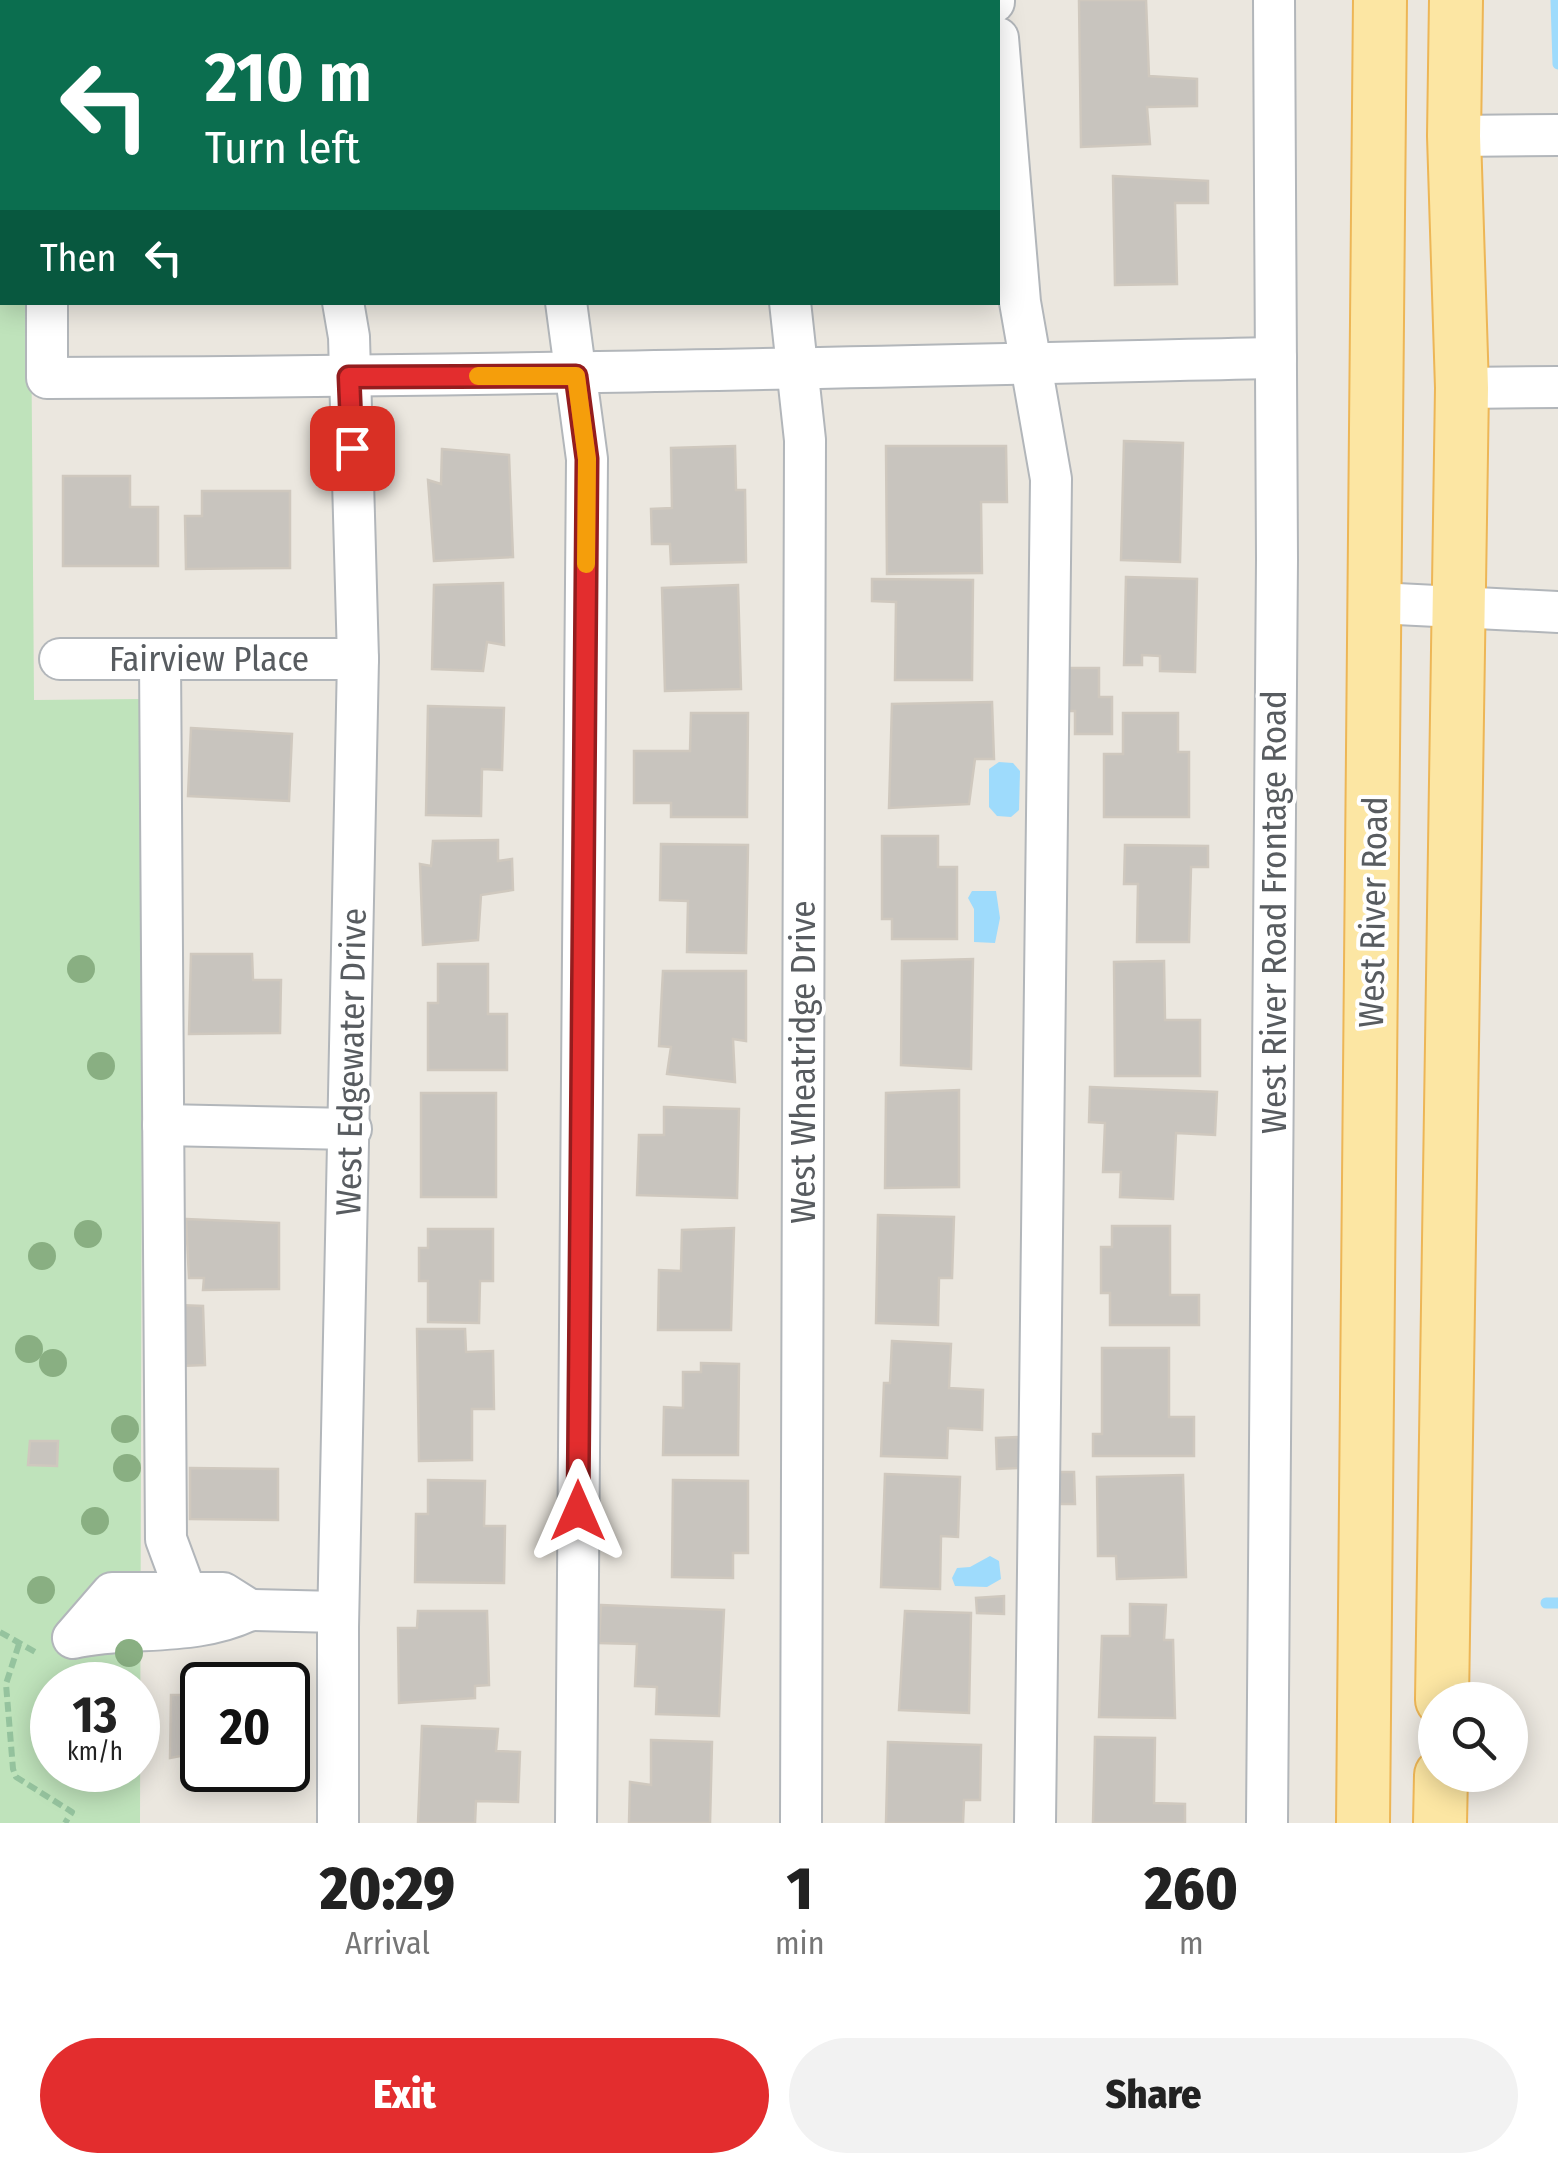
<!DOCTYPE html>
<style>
:root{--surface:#fff;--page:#f2f2f2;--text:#222;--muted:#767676;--accent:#e32d2e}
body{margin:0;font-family:"Fira Sans Condensed",sans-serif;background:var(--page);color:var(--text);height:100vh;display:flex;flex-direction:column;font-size:38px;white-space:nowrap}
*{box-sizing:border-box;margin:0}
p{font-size:32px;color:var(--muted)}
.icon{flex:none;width:55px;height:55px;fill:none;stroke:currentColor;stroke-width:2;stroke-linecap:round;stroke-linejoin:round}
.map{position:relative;height:1823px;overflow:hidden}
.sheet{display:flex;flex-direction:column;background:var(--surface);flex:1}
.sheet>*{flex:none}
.banner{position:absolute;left:0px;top:0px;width:1000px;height:305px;box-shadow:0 5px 25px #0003;background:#0b6e4f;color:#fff;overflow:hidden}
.tools{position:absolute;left:1418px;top:1682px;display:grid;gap:20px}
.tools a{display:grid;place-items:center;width:110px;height:110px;border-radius:50%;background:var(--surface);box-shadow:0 5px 25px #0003;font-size:50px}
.speed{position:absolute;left:30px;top:1662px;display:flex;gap:20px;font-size:50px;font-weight:700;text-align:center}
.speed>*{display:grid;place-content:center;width:130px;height:130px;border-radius:50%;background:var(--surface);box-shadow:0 5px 25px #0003;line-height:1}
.speed small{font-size:25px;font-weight:400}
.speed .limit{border:5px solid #111;border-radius:15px;background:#fff;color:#111}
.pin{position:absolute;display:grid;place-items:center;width:85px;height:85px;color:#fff;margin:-42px;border-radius:20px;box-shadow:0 5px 15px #0006}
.me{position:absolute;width:110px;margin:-55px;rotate:0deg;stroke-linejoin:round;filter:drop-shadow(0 0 8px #0008)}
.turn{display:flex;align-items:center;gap:35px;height:210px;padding:0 40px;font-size:45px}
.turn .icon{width:130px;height:130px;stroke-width:2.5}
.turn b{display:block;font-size:70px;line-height:85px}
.then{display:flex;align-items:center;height:95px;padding:0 40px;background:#0003;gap:20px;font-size:38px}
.eta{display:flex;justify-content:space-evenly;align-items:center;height:170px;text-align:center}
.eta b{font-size:60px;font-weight:800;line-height:70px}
.primary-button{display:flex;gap:20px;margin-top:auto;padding:20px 40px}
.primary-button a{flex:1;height:115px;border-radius:60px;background:var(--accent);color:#fff;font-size:40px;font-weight:800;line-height:115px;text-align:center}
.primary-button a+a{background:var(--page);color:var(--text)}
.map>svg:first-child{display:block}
.green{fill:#bfe3bb;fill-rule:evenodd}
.water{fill:#9edbfc}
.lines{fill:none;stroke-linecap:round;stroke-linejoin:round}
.stream{stroke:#9edbfc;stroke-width:11}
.building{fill:#c8c4be;stroke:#cfc8be;stroke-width:2.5}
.minor-casing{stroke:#b2b6ba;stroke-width:44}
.major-casing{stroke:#edb656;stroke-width:56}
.path{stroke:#95c39e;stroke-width:6;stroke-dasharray:10 5;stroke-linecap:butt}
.minor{stroke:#fff;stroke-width:40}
.major{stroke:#fce6a3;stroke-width:52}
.tree{fill:#89af82}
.route-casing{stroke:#941d1e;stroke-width:25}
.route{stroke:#e32d2e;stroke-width:18}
.slow{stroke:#f59e0b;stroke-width:18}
.labels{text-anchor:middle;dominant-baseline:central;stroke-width:8;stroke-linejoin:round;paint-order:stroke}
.street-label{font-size:35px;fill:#585c60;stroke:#fff}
</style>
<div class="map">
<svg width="1558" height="1823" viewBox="0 0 1558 1823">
<rect width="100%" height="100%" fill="#ebe7df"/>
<path class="green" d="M31 303 34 700 143 699 140 1823H0V304ZM52 1685H138V1770H52Z"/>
<g class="water">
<polygon points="999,762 1013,763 1020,771 1019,810 1011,817 997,816 989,807 989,769"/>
<polygon points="972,891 996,891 1000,918 995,943 974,942 974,909 968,898"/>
<polygon points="990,1556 999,1561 1001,1579 987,1587 955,1586 952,1578 957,1568 970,1567"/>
</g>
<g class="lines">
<g class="stream">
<polyline points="1556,0 1558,64"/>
<polyline points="1546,1603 1558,1603"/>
</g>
</g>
<g class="building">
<polygon points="604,0 672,0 673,2 605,2"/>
<polygon points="1079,0 1146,0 1149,76 1197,79 1197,106 1147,107 1150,144 1081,147"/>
<polygon points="1113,176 1208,181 1208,203 1175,203 1177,284 1115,285"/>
<polygon points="1124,441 1183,443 1180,562 1121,560"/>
<polygon points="735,446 736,490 745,490 746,562 671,564 670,544 652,544 651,509 672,508 671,448"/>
<polygon points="886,446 1006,446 1007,502 981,502 982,573 887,574"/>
<polygon points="442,449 509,455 513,557 434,561 428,480 441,484"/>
<polygon points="63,476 130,476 130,507 158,507 158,566 63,566"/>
<polygon points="202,491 290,491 290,568 186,569 185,516 202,516"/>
<polygon points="1126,577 1197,579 1195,672 1160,671 1160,656 1142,655 1142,665 1124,665"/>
<polygon points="872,579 973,580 972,680 895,680 896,602 872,601"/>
<polygon points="503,583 504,645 487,642 483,671 432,669 434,585"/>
<polygon points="738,585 741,689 665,691 662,588"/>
<polygon points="1062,668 1099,668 1099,697 1112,697 1112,734 1075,734 1075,711 1062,711"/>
<polygon points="992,702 994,759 975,759 969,804 889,808 892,704"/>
<polygon points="428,706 504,708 502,770 482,769 481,816 426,815"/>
<polygon points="691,713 748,713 747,817 671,817 671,803 634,803 634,751 690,751"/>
<polygon points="1123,713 1178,713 1178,752 1189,752 1189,817 1104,817 1104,754 1123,754"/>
<polygon points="191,728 292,734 289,801 188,796"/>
<polygon points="882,836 938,836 938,867 957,867 957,939 892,939 892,919 882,919"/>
<polygon points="498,840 498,861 512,859 513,890 481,895 478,940 423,945 420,864 431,866 433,841"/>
<polygon points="661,844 748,845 746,953 687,952 688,901 660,900"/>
<polygon points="1125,845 1208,846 1208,867 1191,867 1189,942 1137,942 1138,884 1124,884"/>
<polygon points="191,954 252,954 253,980 281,980 280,1033 189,1034"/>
<polygon points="973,959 971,1069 901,1065 902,961"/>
<polygon points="1164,961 1165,1020 1200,1020 1200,1076 1115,1076 1114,962"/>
<polygon points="438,964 488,964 488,1014 507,1014 507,1070 428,1070 428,1003 438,1003"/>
<polygon points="663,971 746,971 746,1041 733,1039 735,1082 667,1074 671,1047 659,1046"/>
<polygon points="1090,1087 1217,1092 1215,1135 1176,1133 1173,1199 1120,1197 1121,1172 1103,1172 1105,1123 1089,1122"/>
<polygon points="959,1090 959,1187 885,1188 886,1093"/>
<rect x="421" y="1093" width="75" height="104"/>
<polygon points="664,1107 739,1109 737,1198 637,1195 639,1135 664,1135"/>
<polygon points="878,1215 954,1217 952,1278 939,1278 938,1325 876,1323"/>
<polygon points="186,1219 279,1223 279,1289 203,1290 204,1278 189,1278"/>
<polygon points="1112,1226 1170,1226 1170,1295 1199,1295 1199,1325 1110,1325 1110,1293 1101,1293 1101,1247 1112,1247"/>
<polygon points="734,1228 731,1330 658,1330 659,1270 681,1271 682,1230"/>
<polygon points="428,1229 493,1229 493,1281 480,1281 479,1323 428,1322 428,1281 419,1281 419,1248 428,1248"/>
<polygon points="178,1305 203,1306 205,1365 180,1366"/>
<polygon points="417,1329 465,1329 466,1352 493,1351 494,1409 472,1409 472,1460 419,1461"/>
<polygon points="892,1341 951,1344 949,1388 983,1390 982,1430 948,1428 947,1458 881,1456 884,1383 890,1383"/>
<polygon points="1102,1348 1169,1348 1169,1417 1194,1417 1194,1456 1093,1456 1093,1434 1102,1434"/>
<polygon points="701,1363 739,1364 738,1455 663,1455 664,1407 683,1408 683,1372 701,1372"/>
<polygon points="1019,1437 1020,1468 997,1469 996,1438"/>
<polygon points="30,1441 58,1441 57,1466 28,1465"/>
<polygon points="190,1468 278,1469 278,1520 190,1519"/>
<polygon points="1051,1472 1074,1472 1075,1504 1052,1504"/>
<polygon points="885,1474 960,1477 958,1537 941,1536 940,1589 881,1587"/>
<polygon points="1183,1475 1186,1577 1117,1579 1116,1556 1098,1556 1097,1477"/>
<polygon points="428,1480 485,1481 484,1526 505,1526 504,1583 415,1582 416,1514 428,1514"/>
<polygon points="673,1480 748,1481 748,1553 733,1553 733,1578 672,1577"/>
<polygon points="1004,1596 1004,1614 977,1613 976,1598"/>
<polygon points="1130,1604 1166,1605 1164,1640 1173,1640 1175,1718 1099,1717 1102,1636 1130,1636"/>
<polygon points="601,1605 724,1610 719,1716 656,1714 657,1687 635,1686 637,1644 599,1643"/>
<polygon points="418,1611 487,1611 489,1685 475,1686 475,1698 399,1703 398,1628 417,1628"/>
<polygon points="905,1611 971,1613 969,1713 899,1710"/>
<polygon points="171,1695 202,1695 202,1767 186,1766 186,1755 170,1758"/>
<polygon points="422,1726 498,1729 496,1751 520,1752 518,1802 476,1801 475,1823 418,1823"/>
<polygon points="1095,1737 1155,1738 1154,1803 1185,1804 1185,1823 1093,1823"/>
<polygon points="651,1740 712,1742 710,1823 629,1823 630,1782 651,1785"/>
<polygon points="888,1742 981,1745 980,1800 964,1800 963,1823 886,1823"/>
</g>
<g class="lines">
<defs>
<g id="minor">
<polyline points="291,0 291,2"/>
<polyline points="527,0 527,2"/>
<polyline points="756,0 756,2"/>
<polyline points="994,0 994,2"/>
<polyline points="50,2 50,0"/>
<polyline points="998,38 1020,302 1051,479 1035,1823"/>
<polyline points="1454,136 1558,135"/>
<path d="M47 302V378C457 377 866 367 1276 358"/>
<polyline points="566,302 587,459 576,1823"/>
<polyline points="790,302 805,440 801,1823"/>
<polyline points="1462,388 1558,387"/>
<polyline points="1377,603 1558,612"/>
<polyline points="60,659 358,659"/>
<polyline points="160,659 166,1539 186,1593"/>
<polyline points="163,1125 351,1129"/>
<path d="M112 1593H223L250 1610C195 1637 132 1625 73 1638Z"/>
<polyline points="250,1610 338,1612"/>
<polyline points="338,1823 338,1627 358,659 349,337 343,302"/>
<polyline points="1267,1823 1277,559 1274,0"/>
</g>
<g id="major">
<polyline points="1442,1700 1462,388 1454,136 1456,0"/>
<polyline points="1363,1823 1380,0"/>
<polyline points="1440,1823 1441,1775"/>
</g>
</defs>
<use href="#minor" class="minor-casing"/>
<use href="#major" class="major-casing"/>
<g class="path">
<polyline points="0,1632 37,1653"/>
<polyline points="19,1644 6,1684 13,1769 16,1777 72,1812 65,1823"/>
</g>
<use href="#minor" class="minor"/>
<use href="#major" class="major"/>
</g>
<g class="tree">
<circle cx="81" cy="969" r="14"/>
<circle cx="101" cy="1066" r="14"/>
<circle cx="88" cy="1234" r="14"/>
<circle cx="42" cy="1256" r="14"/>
<circle cx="29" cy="1349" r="14"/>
<circle cx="53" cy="1363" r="14"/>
<circle cx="125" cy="1429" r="14"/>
<circle cx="127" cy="1468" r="14"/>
<circle cx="95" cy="1521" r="14"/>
<circle cx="41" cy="1590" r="14"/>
<circle cx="129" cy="1653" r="14"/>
</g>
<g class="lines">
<defs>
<polyline id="route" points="352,448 349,377 576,376 587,459 578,1511"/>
</defs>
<use href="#route" class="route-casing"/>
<use href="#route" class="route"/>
<polyline class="slow" points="478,376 576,376 587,459 586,564"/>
</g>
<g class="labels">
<g class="street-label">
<text x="209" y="659">Fairview Place</text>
<text transform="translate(1274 912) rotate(-90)">West River Road Frontage Road</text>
<text transform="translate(1373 912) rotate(-89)">West River Road</text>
<text transform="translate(351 1062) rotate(-89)">West Edgewater Drive</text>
<text transform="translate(803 1062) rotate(-90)">West Wheatridge Drive</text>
</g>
</g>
</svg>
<div class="tools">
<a><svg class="icon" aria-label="search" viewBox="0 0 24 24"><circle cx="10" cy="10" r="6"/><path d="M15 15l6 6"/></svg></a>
</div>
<div class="speed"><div>13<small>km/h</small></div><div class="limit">20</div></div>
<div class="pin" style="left:352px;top:448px;background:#d93025"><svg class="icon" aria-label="arrive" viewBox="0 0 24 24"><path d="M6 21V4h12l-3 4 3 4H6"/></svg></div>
<svg class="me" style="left:578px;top:1511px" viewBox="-20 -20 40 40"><path d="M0-17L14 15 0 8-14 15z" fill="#e32d2e" stroke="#fff" stroke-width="4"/></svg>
<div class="banner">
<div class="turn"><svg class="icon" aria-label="left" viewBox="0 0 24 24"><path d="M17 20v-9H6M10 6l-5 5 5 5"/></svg><div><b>210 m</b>Turn left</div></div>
<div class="then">Then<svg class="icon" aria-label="left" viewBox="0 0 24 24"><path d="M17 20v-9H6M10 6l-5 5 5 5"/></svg></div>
</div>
</div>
<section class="sheet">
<div class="eta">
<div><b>20:29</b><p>Arrival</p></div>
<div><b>1</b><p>min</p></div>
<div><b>260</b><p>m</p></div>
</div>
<div class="primary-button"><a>Exit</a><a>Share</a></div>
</section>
